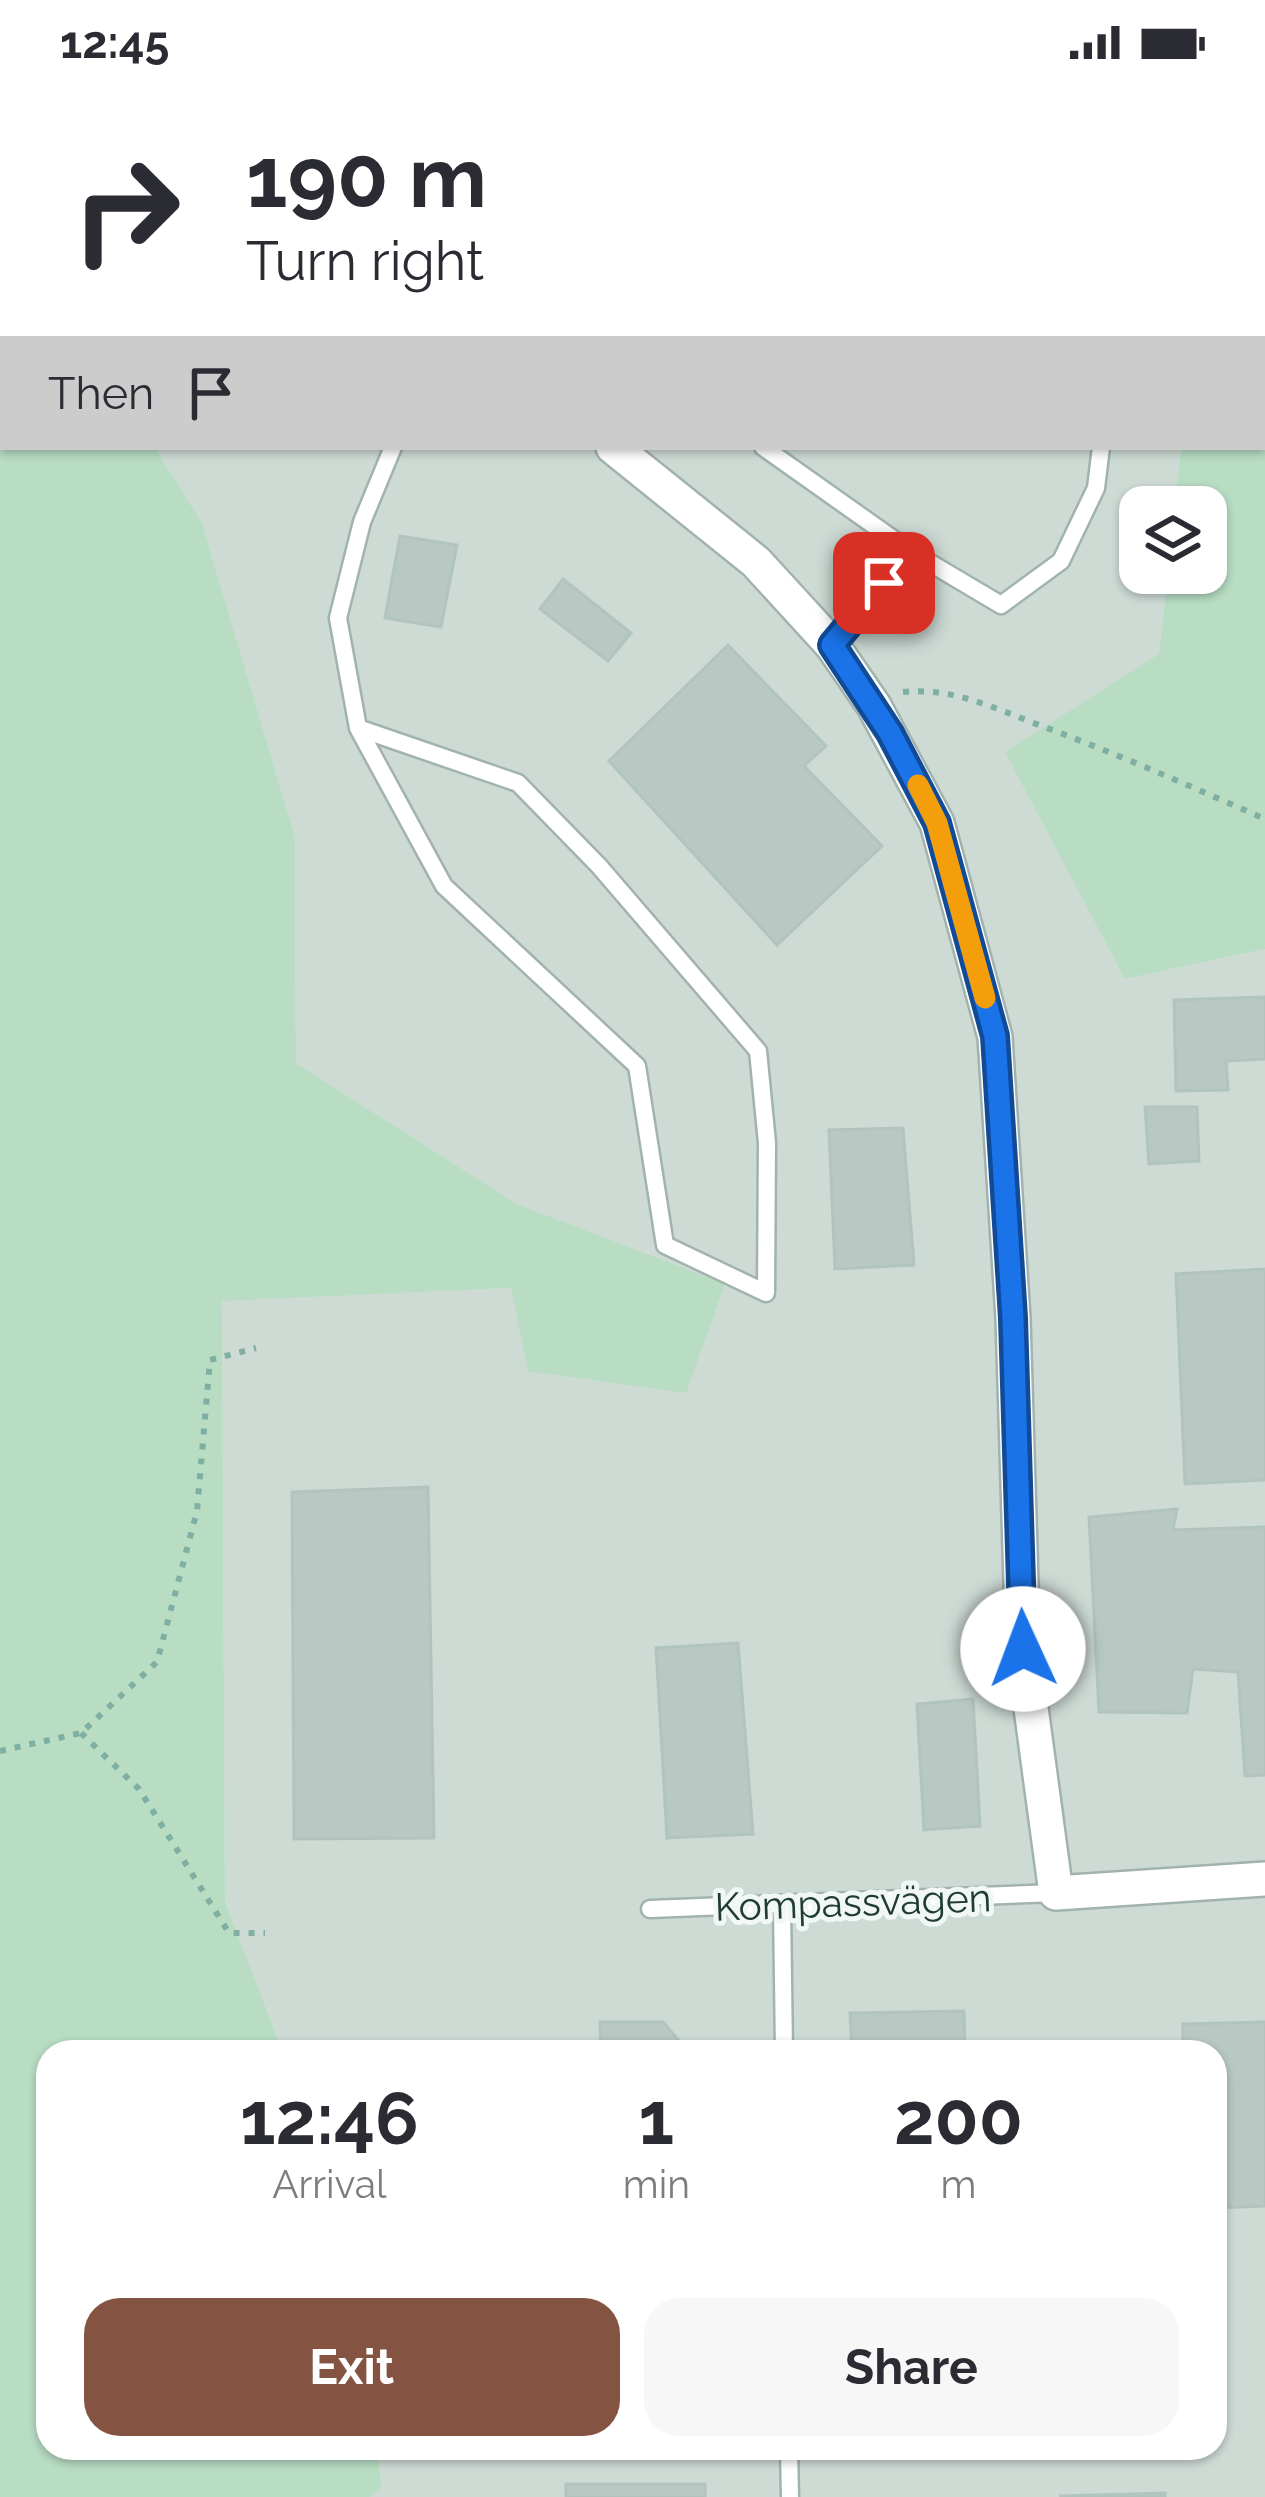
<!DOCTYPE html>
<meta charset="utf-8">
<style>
:root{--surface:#fff;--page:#f7f7f7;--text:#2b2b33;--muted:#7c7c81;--accent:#855342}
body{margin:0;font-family:Raleway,sans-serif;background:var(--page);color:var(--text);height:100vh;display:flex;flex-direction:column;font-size:45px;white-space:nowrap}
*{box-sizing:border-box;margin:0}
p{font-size:39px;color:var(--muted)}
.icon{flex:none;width:66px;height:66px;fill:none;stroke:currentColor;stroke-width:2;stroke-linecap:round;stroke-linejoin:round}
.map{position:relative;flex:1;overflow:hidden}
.side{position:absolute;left:36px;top:1956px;width:1191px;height:420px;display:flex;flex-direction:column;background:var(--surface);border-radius:36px;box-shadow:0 3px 9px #0004}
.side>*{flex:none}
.top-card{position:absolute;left:0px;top:0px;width:1266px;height:366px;box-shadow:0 3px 9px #0004;background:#fff;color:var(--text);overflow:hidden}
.fabs{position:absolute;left:1119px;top:402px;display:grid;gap:24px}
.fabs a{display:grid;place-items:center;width:108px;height:108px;border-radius:24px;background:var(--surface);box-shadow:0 3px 9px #0004;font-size:60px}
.pin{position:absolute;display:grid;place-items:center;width:102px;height:102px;color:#fff;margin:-51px;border-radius:24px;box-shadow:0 6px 18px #0006}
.me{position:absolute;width:132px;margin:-66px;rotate:358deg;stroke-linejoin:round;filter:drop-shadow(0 0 9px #0008)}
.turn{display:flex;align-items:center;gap:42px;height:252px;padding:0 48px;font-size:54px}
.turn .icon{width:156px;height:156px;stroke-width:2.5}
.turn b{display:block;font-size:84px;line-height:102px}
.then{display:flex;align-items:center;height:114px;padding:0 48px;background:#0003;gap:24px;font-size:45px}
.eta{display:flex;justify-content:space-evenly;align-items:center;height:204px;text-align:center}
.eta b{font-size:72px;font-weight:700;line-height:84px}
.action{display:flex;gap:24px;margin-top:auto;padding:24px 48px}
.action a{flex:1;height:138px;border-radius:36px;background:var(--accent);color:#fff;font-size:48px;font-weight:700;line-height:138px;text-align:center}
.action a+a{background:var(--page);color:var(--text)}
.status{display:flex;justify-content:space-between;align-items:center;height:84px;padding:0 60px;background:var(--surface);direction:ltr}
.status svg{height:33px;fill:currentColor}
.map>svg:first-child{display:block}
.built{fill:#cedbd5}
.green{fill:#b8ddc3}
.building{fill:#b8c8c2;stroke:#b2c4be;stroke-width:3}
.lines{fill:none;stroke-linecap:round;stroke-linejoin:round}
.service-casing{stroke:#a2b3ad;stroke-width:21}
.minor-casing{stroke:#a2b3ad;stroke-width:38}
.path{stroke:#7fafa2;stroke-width:6;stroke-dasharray:6 9;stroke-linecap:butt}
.service{stroke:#fff;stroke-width:16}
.minor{stroke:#fff;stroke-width:33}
.route-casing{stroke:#114b97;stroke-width:30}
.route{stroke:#1a73e8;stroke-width:21}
.slow{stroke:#f59e0b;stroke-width:21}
.labels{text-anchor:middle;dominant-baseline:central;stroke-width:10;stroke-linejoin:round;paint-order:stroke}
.street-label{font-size:39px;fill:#203b35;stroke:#f0f7f4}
</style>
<div class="status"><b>12:45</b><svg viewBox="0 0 49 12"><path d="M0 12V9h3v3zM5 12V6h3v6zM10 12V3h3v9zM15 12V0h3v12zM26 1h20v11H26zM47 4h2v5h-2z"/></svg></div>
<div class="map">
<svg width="1265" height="2413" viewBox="0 0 1265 2413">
<rect width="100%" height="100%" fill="#dfebe6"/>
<g class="built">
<polygon points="57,0 1220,0 57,3"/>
<polygon points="155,363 1181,363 1175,423 1140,423 1140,489 1168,489 1125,895 1265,865 1265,2413 370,2413 382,2401 377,2364 1215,2364 1215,1968 283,1968 225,1817 222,1216 511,1204 724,1201 517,1120 296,979 295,753 202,439"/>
</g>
<g class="green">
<polygon points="0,0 57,0 3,3 3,363 155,363 202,439 295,753 296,979 517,1120 725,1200 686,1309 528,1287 511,1204 222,1217 225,1817 283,1968 48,1968 48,2364 377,2364 382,2402 370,2413 0,2413"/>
<polygon points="1220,0 1265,0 1265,865 1125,895 1005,668 1159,570 1168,489 1206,489 1206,423 1175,423 1181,363 1263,363 1263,3 1219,3"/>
</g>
<g class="building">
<polygon points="353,0 964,0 969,3 351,3"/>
<polygon points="400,452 457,461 441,543 385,534"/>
<polygon points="563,495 631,549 608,577 540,525"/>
<polygon points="728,561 826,662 804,682 882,762 777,861 609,677"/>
<polygon points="1265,913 1265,975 1226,977 1228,1006 1176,1007 1174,916"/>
<polygon points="1145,1023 1197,1023 1199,1077 1149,1080"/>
<polygon points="903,1044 914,1181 835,1185 829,1046"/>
<polygon points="1265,1185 1265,1396 1185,1400 1176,1190"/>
<polygon points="428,1403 434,1754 294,1755 292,1408"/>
<polygon points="1177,1425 1173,1446 1265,1443 1265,1691 1245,1692 1238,1588 1193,1585 1187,1629 1099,1628 1089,1433"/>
<polygon points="738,1559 753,1750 667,1754 656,1564"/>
<polygon points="973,1615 980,1742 924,1746 917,1620"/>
<polygon points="964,1927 965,1968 852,1968 850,1929"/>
<polygon points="600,1938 663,1938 681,1959 681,1968 601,1968"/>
<polygon points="1265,1938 1265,2122 1215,2124 1215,1968 1183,1968 1183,1940"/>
<polygon points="1215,2247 1223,2247 1225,2343 1215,2344"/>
<rect x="566" y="2400" width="139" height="13"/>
<polygon points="1165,2409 1165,2413 1059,2412"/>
</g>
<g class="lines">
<defs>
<g id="service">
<polyline points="763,363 910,467 1001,521 1061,477 1096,404 1101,363"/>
<polyline points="832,561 910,467"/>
<polyline points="358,644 518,699 599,782 758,967 767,1059 766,1209 665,1161 637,982 444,802 358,644 338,534 362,438 393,363"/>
<polyline points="782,1823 784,1968"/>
<polyline points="650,1825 1056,1809"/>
<polyline points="789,2364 790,2413"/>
</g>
<g id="minor">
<polyline points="125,0 129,3"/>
<polyline points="613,363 756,478 832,561 874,622 937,739 995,953 1013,1234 1023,1565 1056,1809 1265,1795"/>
</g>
</defs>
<use href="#service" class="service-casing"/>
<use href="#minor" class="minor-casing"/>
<g class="path">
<path d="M903 608C952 603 994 624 1039 641 1115 669 1190 702 1265 735"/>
<polyline points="81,1649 139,1705 229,1849 265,1849"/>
<polyline points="0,1667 81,1649 157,1578 197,1427 210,1276 256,1264"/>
</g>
<use href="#service" class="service"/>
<use href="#minor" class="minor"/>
</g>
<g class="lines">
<defs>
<polyline id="route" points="884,499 832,561 890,649 937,739 995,952 1013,1234 1023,1565"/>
</defs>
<use href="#route" class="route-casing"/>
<use href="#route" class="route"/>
<polyline class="slow" points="918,701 937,739 985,914"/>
</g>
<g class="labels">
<g class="street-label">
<text transform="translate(853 1818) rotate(-2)">Kompassvägen</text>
</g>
</g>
</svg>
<div class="fabs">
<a><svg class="icon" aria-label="layers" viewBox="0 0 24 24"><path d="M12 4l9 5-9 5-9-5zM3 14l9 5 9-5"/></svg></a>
</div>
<div class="pin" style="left:884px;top:499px;background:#d93025"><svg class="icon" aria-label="arrive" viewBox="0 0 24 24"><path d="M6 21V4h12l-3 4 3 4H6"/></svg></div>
<svg class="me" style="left:1023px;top:1565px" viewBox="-20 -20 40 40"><circle r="19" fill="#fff"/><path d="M0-13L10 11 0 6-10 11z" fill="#1a73e8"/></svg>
<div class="top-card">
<div class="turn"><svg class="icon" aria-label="right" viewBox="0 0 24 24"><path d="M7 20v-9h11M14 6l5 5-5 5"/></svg><div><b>190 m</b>Turn right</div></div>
<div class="then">Then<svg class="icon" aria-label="arrive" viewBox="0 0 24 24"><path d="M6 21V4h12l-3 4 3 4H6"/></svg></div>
</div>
<section class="side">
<div class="eta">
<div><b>12:46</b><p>Arrival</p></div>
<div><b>1</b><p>min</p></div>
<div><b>200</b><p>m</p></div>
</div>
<div class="action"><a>Exit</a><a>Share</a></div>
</section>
</div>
